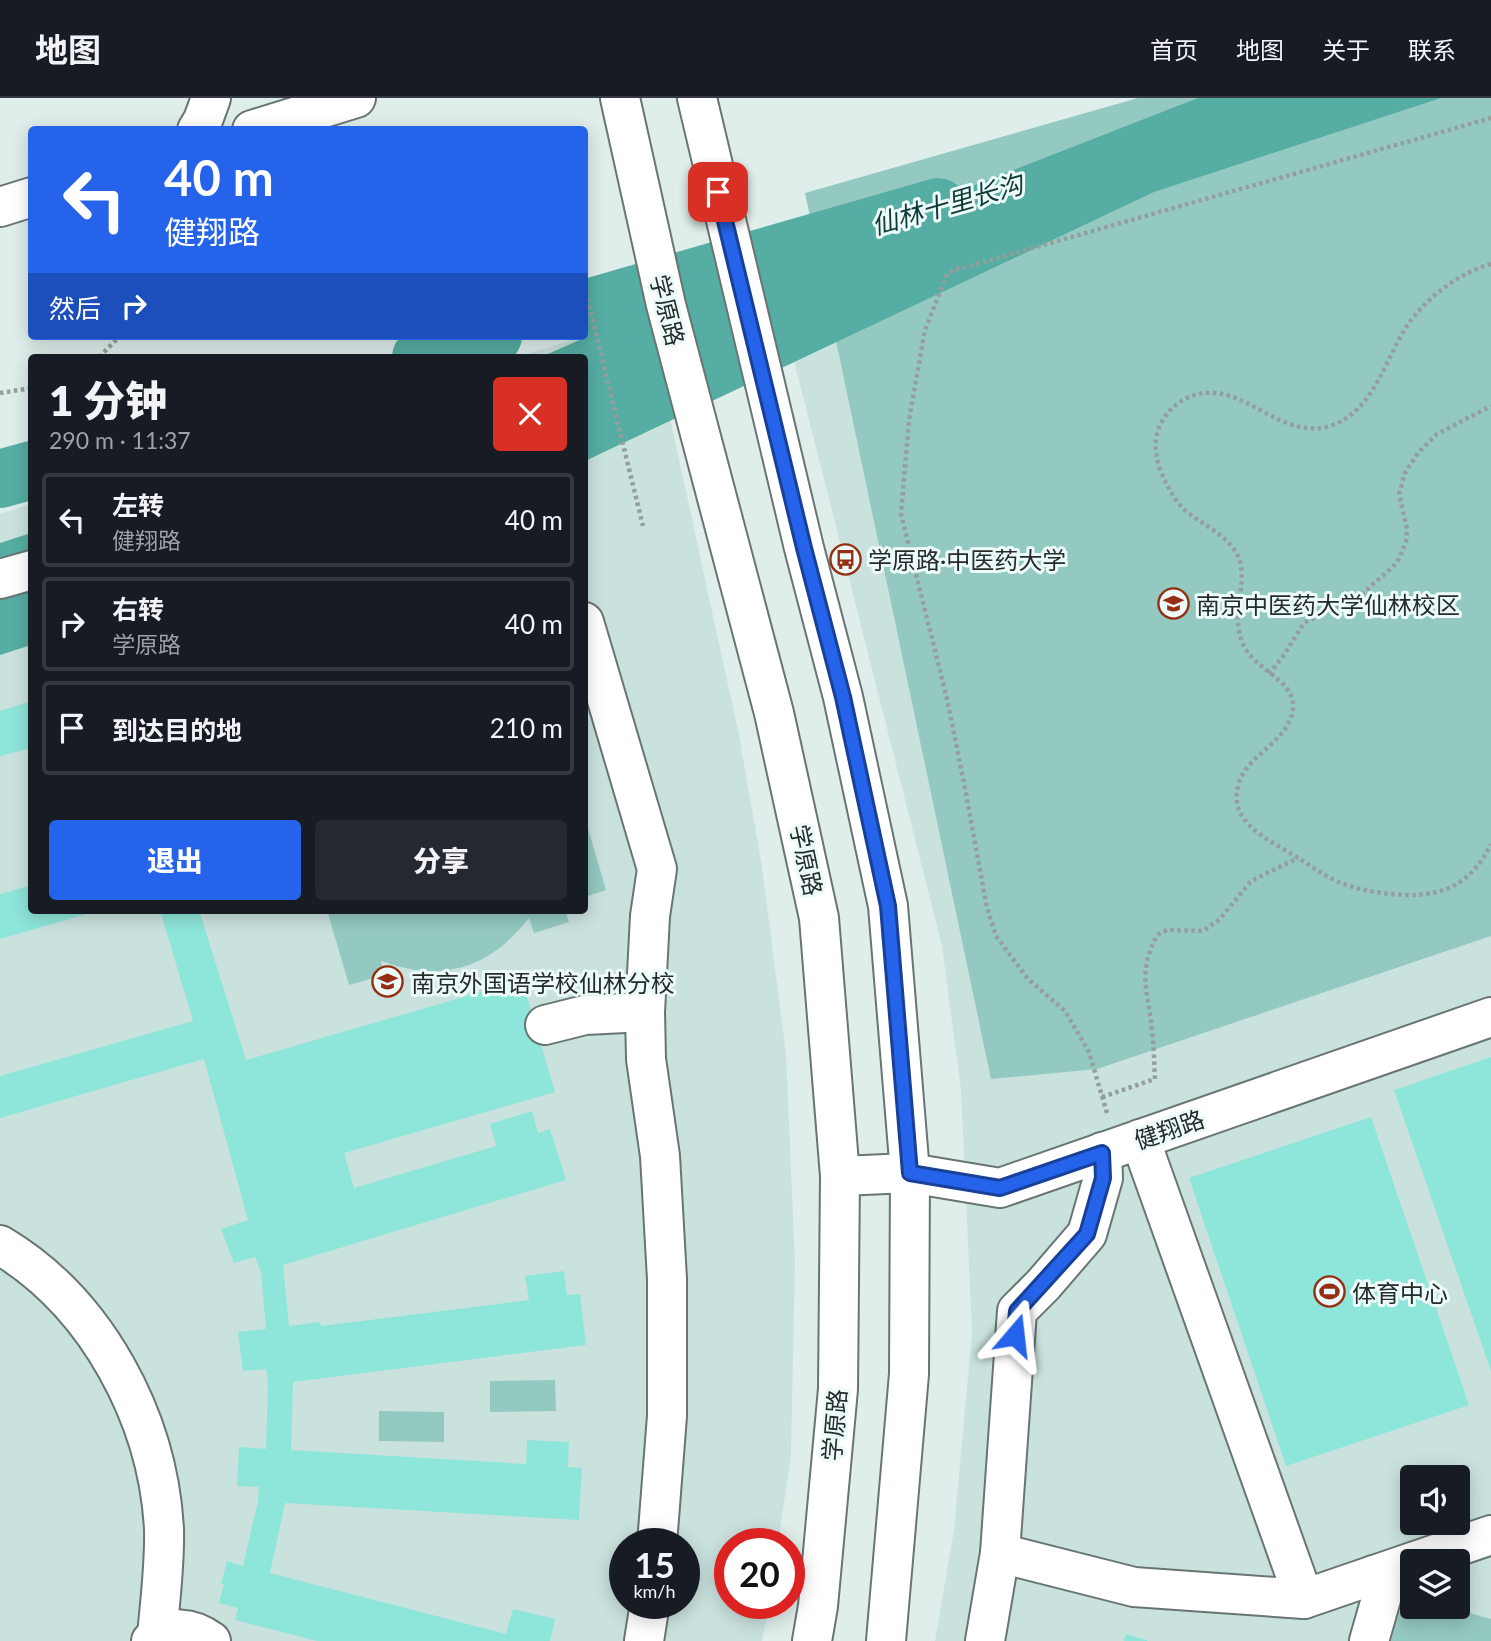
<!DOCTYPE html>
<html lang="zh">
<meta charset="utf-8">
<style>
:root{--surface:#171b24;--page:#242831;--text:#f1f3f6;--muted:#9ea1a6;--line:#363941;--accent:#2563eb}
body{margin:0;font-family:Lato,"Noto Sans SC",sans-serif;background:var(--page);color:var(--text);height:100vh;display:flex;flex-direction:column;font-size:26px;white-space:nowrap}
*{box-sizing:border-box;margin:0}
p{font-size:23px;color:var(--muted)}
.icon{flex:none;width:38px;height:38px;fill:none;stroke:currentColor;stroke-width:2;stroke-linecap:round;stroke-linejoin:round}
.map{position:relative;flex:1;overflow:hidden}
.side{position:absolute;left:28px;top:256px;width:560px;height:560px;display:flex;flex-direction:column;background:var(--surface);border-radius:7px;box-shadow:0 4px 18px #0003}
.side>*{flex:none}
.banner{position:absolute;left:28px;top:28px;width:560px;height:214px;border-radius:7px;box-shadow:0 4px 18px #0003;background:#2563eb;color:#fff;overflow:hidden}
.tools{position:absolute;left:1400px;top:1367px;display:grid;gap:14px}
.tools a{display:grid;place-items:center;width:70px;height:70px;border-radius:7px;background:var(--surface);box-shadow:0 4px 18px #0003;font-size:35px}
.speed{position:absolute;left:609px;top:1430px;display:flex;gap:14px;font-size:35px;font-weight:700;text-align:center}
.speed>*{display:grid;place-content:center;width:91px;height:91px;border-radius:50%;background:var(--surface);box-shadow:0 4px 18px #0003;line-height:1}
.speed small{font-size:18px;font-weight:400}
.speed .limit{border:10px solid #d22;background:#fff;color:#111}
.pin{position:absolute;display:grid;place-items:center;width:60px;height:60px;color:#fff;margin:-30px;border-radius:14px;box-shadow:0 4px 10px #0006}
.me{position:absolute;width:77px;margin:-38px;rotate:17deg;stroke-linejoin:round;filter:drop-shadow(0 0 5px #0008)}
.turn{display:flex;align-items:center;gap:24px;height:147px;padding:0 21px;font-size:32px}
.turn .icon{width:91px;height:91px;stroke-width:2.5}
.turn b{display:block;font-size:49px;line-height:60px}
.then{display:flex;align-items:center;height:66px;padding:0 21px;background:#0003;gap:14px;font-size:26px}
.round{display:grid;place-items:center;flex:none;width:74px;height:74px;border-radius:7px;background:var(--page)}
.overview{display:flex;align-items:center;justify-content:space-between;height:119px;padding:0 21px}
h1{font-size:42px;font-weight:800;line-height:52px}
.primary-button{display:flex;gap:14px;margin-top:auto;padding:14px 21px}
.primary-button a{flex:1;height:80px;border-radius:7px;background:var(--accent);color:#fff;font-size:28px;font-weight:800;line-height:80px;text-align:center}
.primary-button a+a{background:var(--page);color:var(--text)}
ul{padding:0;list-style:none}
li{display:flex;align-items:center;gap:21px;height:94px;margin:0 14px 10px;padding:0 7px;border:4px solid var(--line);border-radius:7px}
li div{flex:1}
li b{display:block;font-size:26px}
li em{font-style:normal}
header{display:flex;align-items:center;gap:42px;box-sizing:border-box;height:98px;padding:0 35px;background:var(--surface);border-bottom:2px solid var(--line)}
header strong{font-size:33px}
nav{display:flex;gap:38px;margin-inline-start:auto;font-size:24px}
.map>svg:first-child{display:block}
.built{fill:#cae2de;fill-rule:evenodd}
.green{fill:#94c9c1}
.water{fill:#56ada3}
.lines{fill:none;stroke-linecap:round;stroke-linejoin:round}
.river{stroke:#56ada3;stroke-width:58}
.building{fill:#8ee5da}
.minor-casing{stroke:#687573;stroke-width:42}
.major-casing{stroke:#687573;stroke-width:42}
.path{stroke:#949f9d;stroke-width:4.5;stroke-dasharray:3.5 3.5;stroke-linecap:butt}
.minor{stroke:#fff;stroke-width:38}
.major{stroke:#fff;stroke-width:38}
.route-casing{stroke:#184099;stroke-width:18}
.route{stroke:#2563eb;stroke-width:12}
.labels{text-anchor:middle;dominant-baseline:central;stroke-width:6;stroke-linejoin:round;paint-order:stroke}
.street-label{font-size:24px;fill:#262c2b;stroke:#ecfbf9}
.poi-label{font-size:24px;fill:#262c2b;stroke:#ecfbf9;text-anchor:start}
.water-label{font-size:26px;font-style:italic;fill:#103a36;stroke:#ecfbf9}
</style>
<header>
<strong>地图</strong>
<nav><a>首页</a><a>地图</a><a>关于</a><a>联系</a></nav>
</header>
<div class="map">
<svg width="1491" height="1543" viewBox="0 0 1491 1543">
<rect width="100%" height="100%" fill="#dfeeeb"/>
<g class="built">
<path d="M1234 0H1491V1543H935L954 1432 972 1235 961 992 942 848 769 164 779 134 789 124ZM1412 1379H1458V1424H1412ZM1412 1463H1458V1508H1412Z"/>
<path d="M648 219 739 637 762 769 786 955 795 1165 791 1357 778 1445 730 1446V1505H770L762 1543H0V416L31 406 32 812H584V259H516ZM625 1446H684V1505H625Z"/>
</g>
<g class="green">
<polygon points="1138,0 1491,0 1491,838 1097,971 991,981 805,95"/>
<polygon points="584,717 606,792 585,799 584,798"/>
<path d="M327 812H565L569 824 534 835 529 820C489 871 442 885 381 863L384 877 349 887Z"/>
<polygon points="555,1282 556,1313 490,1314 490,1283"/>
<polygon points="379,1313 444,1314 444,1344 379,1343"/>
<polygon points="1405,1496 1412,1498 1412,1508 1448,1509 1491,1521 1491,1543 1391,1543"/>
</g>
<g class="water">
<polygon points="1198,0 1441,0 1154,94 585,363 584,259 541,259 600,233"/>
<polygon points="31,435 31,547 0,557 0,445"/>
</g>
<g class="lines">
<g class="river">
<polyline points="584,211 938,109"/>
<polyline points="421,259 493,238"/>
<polyline points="0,381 32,372"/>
</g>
</g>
<g class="building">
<polygon points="32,603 32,650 0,658 0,613"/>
<polygon points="32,787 32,812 97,813 0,841 0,796"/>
<polygon points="160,812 199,812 246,962 522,882 555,994 344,1055 354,1090 496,1048 490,1026 532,1013 538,1035 550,1031 566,1082 283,1167 289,1228 320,1224 321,1228 529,1202 525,1178 564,1173 567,1197 580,1196 586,1247 293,1284 291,1352 526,1366 527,1342 569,1344 568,1369 582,1370 579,1422 285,1405 270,1475 506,1536 513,1511 555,1521 550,1543 317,1543 235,1522 238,1510 219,1505 224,1486 221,1486 227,1463 243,1468 258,1403 259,1389 237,1388 239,1349 266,1351 268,1287 266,1271 243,1273 238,1234 266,1231 261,1174 255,1159 234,1165 221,1131 248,1122 204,961 0,1020 0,978 193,923"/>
<polygon points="1491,959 1491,1273 1394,992"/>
<polygon points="1371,1019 1469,1307 1286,1368 1189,1080"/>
<polygon points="1126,1536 1147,1542 1147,1543 1124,1543"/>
</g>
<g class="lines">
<defs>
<g id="minor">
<polyline points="620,0 666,207 774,615 819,820 840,1078 838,1291 818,1508 812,1543"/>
<polyline points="697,0 804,450 843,599 888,808 910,1075 909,1276 886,1543"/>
<polyline points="0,481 32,472"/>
<polyline points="584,524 657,771 650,818 645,914 646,961 660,1058 667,1181 667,1318 657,1446"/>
<polyline points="545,927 585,917 645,914"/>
<polyline points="1140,1041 1304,1501"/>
<polyline points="840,1078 910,1075 1000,1090 1491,919"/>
<path d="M0 1147C97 1205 158 1320 164 1431 165 1467 160 1503 157 1538"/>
<polyline points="1000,1455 1134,1489 1304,1501 1412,1464"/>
<polyline points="1415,1463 1491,1437"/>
<path d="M151 1543C169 1526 192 1529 211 1543"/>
<polyline points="644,1543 650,1505"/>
<polyline points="985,1543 1000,1455 1017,1213 1043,1187 1087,1136 1103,1080 1102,1054"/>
<polyline points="1369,1543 1383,1494 1374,1477"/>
</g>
<g id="major">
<polyline points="197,32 203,22 211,0"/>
<polyline points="252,32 356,0"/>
<polyline points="0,109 32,99"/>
</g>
</defs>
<use href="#minor" class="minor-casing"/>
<use href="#major" class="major-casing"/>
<g class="path">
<path d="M1491 166C1456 176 1422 203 1403 234 1384 267 1371 313 1333 327 1279 347 1240 275 1187 300 1176 305 1167 314 1161 325 1153 341 1155 354 1160 371 1165 384 1171 396 1180 407 1197 426 1233 437 1240 464 1247 489 1230 517 1243 546 1253 571 1295 582 1293 609 1292 642 1248 655 1239 685 1226 724 1268 741 1295 758 1310 767 1324 778 1341 785 1362 793 1384 796 1405 797 1447 798 1473 783 1491 746"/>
<polyline points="584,187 643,428"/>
<polyline points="99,259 120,238"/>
<polyline points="0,295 32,290"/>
<polyline points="1269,576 1284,557 1304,525 1362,496 1397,465 1406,444 1407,431 1399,396 1405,375 1418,355 1437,336 1491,308"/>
<path d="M1102 999 1155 981C1154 964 1154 948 1152 932 1148 891 1137 877 1157 837L1167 832 1203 833 1220 821 1251 783 1298 760"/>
<polyline points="1107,1015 1089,954 1065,913 1028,881 996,838 987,810 964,685 947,601 901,416 909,322 925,232 948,174 1491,20"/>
</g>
<use href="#minor" class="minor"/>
<use href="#major" class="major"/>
</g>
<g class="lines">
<defs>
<polyline id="route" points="718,94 804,450 843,599 888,808 910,1075 1000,1090 1102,1055 1103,1080 1087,1136 1017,1213 1015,1237"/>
</defs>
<use href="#route" class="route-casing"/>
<use href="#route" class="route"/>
</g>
<defs>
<symbol id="bus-ring" viewBox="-11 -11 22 22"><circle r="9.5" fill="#ecfbf9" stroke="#962e13" stroke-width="1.5"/><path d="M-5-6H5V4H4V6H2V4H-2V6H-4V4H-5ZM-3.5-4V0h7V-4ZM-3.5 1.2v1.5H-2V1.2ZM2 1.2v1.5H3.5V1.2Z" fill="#962e13"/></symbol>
<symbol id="university-ring" viewBox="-11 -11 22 22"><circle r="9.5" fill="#ecfbf9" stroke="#962e13" stroke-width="1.5"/><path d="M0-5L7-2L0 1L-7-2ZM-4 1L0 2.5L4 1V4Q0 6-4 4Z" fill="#962e13"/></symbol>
<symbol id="school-ring" viewBox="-11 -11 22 22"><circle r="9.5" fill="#ecfbf9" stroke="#962e13" stroke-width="1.5"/><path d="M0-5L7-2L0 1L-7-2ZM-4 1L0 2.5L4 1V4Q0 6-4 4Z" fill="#962e13"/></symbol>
<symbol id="stadium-ring" viewBox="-11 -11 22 22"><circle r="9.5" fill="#ecfbf9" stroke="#962e13" stroke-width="1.5"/><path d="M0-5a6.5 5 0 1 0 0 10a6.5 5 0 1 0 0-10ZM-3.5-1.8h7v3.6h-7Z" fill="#962e13"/></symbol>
</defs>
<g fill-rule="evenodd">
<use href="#bus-ring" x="828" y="444" width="35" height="35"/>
<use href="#university-ring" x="1156" y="488" width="35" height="35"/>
<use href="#school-ring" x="370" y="866" width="35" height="35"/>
<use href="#stadium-ring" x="1312" y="1176" width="35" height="35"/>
</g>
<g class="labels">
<g class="street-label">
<text transform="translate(668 212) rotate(76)">学原路</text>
<text transform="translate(807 762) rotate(78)">学原路</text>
<text transform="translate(1169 1031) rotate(-19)">健翔路</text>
<text transform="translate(834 1327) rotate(-85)">学原路</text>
</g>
<g class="poi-label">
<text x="868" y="461">学原路·中医药大学</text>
<text x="1196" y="506">南京中医药大学仙林校区</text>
<text x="411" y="884">南京外国语学校仙林分校</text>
<text x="1352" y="1194">体育中心</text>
</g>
<g class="water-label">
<text transform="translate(947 106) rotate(-16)">仙林十里长沟</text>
</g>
</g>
</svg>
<div class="tools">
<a><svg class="icon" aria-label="sound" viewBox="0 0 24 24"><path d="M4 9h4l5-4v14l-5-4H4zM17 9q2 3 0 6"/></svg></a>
<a><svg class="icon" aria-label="layers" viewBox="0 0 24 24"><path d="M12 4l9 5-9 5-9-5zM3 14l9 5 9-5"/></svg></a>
</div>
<div class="speed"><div>15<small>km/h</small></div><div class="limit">20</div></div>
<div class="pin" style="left:718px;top:94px;background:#d93025"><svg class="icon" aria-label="arrive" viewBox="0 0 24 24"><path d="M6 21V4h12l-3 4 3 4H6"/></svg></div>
<svg class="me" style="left:1015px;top:1237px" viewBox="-20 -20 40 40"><path d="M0-17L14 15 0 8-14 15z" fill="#2563eb" stroke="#fff" stroke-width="4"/></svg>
<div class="banner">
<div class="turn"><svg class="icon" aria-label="left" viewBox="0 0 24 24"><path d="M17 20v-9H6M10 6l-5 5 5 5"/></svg><div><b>40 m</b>健翔路</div></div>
<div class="then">然后<svg class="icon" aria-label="right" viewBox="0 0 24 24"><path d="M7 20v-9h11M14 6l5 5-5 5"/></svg></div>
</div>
<section class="side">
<div class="overview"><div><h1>1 分钟</h1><p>290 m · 11:37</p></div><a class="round" style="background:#d93025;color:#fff"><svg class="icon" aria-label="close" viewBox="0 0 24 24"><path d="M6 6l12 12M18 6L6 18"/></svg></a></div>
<ul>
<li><svg class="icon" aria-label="left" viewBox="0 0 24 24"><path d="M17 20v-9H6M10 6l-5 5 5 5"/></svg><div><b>左转</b><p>健翔路</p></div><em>40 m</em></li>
<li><svg class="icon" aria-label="right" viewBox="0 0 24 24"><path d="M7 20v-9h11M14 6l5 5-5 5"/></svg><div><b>右转</b><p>学原路</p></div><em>40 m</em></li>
<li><svg class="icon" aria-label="arrive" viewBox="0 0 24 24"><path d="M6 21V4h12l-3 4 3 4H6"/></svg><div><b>到达目的地</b></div><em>210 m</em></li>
</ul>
<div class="primary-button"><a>退出</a><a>分享</a></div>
</section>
</div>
